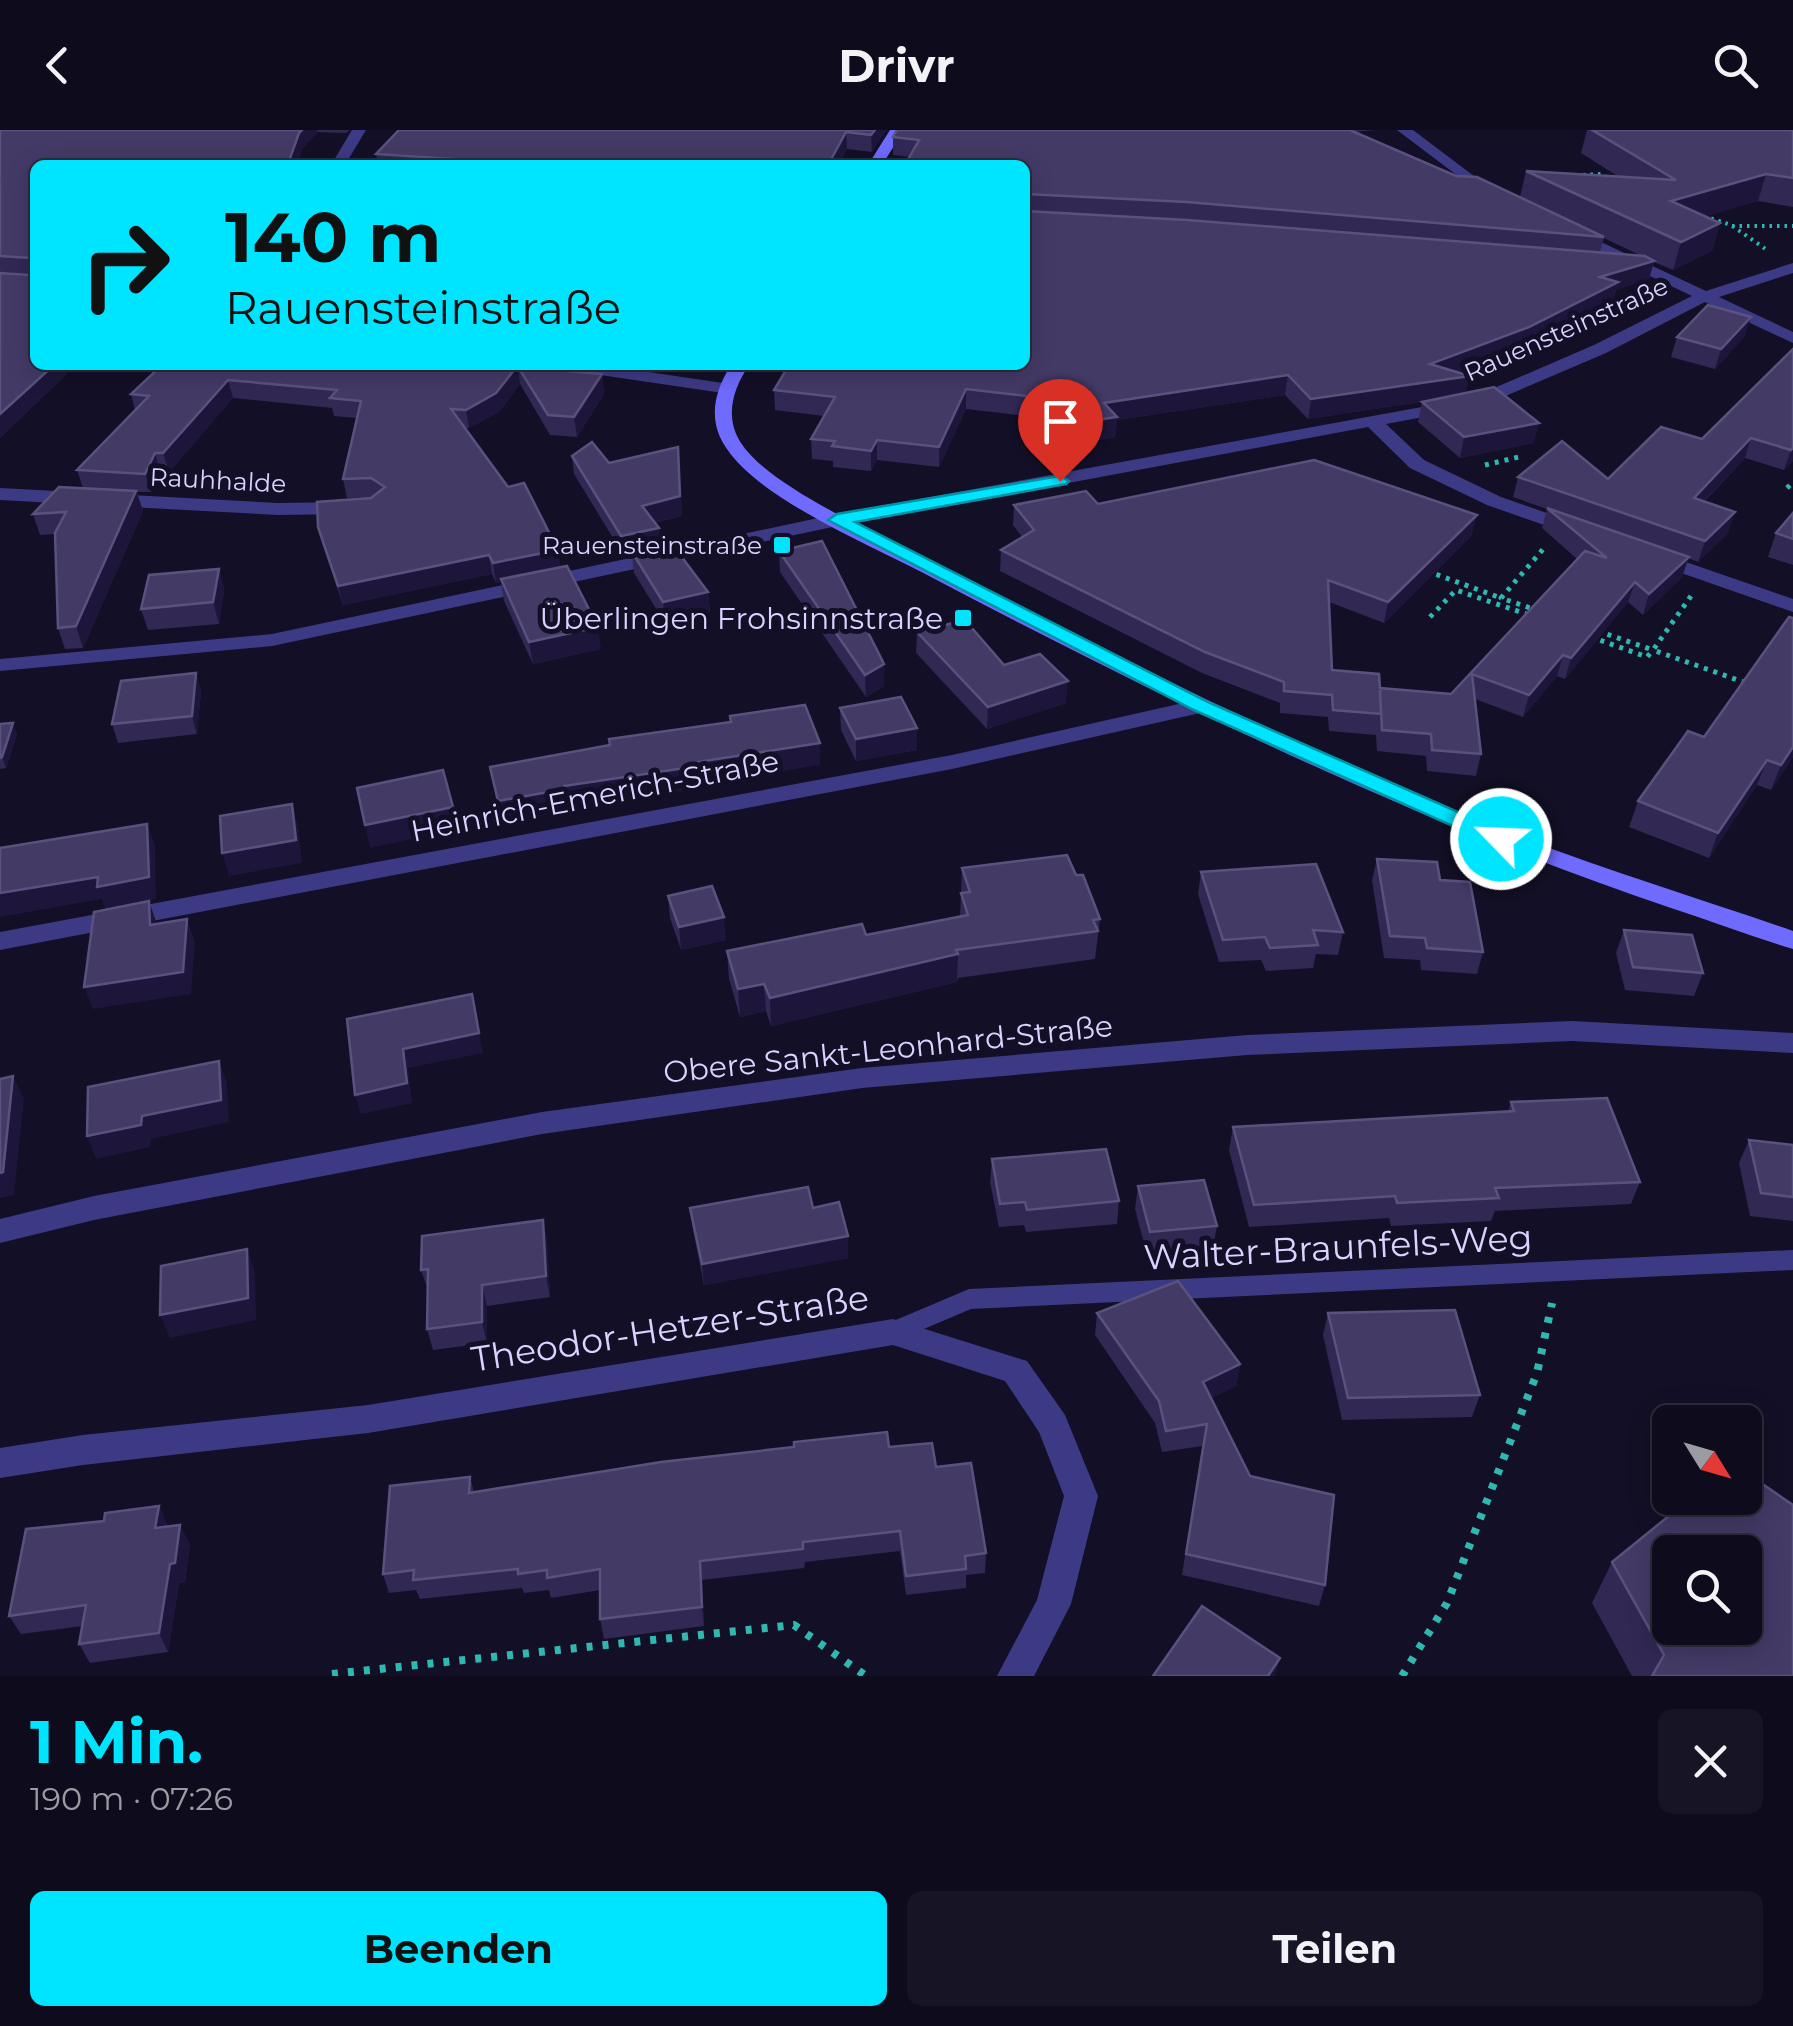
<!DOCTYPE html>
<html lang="de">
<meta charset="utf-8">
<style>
:root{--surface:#0e0b1c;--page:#171425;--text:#f1f3f6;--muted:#9b9ba3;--line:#2e2b3b;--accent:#00e5ff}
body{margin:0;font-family:Montserrat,sans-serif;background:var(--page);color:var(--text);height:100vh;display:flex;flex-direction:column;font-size:38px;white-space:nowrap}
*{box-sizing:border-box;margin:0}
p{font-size:32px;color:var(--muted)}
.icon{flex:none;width:55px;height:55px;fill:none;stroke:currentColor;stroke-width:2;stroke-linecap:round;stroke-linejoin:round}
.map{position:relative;height:1546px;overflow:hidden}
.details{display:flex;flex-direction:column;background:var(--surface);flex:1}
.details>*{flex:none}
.top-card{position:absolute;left:30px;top:30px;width:1000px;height:210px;border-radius:15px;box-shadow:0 5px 25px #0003,0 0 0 2px var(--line);background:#00e5ff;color:#111;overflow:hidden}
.needle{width:65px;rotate:127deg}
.fabs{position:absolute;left:1652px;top:1275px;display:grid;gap:20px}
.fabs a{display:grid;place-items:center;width:110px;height:110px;border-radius:15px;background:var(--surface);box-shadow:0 5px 25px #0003,0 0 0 2px var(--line);font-size:50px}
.pin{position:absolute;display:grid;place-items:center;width:85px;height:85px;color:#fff;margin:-102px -42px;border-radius:50% 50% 50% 0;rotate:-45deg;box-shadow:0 0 10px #0007}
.pin .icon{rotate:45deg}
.me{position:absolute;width:110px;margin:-55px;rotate:294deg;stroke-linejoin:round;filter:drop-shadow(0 0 8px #0008)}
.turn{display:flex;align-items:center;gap:35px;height:210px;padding:0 30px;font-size:45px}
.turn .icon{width:130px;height:130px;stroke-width:2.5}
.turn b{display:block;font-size:70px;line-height:85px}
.round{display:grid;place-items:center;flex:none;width:105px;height:105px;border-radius:15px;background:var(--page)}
.summary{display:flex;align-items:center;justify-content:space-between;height:170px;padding:0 30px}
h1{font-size:60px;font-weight:700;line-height:75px;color:var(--accent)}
.button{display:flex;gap:20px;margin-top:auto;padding:20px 30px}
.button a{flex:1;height:115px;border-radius:15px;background:var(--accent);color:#111;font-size:40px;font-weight:700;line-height:115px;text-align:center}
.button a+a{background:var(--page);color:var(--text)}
header{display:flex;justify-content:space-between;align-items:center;height:130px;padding:0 30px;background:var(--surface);font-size:45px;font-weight:700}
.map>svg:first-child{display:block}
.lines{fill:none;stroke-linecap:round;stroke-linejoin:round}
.path-far2{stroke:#2fb8b0;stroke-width:4;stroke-dasharray:2.5 5;stroke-linecap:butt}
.path-far1{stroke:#2fb8b0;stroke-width:5;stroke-dasharray:4 6;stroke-linecap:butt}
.path{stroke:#2fb8b0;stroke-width:8;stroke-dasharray:6 10;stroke-linecap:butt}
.lane{fill:#3d3a85;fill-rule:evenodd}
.street{fill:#3d3a85;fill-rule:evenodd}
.secondary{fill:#6f6bff;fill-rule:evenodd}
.wall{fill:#312854;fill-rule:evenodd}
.shaded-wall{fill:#1d163a}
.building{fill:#433a66;stroke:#5a527e;stroke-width:2.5;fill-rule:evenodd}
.route{fill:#00e5ff;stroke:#0095a6;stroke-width:2.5}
.poi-dot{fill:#00e5ff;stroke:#130f26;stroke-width:4}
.labels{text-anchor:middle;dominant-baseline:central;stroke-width:10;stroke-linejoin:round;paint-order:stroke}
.far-street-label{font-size:25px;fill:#d9d4ff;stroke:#130f26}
.far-poi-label{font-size:25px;fill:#d9d4ff;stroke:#130f26;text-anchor:end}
.poi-label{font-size:30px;fill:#d9d4ff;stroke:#130f26;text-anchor:end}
.street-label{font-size:30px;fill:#d9d4ff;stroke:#130f26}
.near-street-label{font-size:35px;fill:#d9d4ff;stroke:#130f26}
</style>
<header><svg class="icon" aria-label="back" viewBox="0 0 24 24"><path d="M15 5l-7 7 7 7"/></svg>Drivr<svg class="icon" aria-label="search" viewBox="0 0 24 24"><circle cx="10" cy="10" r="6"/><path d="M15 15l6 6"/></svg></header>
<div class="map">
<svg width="1793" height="1546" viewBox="0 0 1793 1546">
<rect width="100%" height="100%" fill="#130f26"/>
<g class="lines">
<g class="path-far2">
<polyline points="1583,45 1601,44 1609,49"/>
<polyline points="1704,86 1731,95 1767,120"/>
<polyline points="1732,96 1793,96"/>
</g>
<g class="path-far1">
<polyline points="1485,335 1523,326"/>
<polyline points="1787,358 1793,352"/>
<polyline points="1427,441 1501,468"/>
<polyline points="1691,466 1653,520 1749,554"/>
<polyline points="1539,481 1501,468 1545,417"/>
<polyline points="1430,487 1456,460 1532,486"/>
<polyline points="1598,501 1653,520"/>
<polyline points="1591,507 1647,527 1653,520"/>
</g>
<g class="path">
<polyline points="332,1544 794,1495 866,1546"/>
<polyline points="1402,1546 1447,1473 1537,1243 1552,1173"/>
</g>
<polygon class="lane" points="1793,1120 1793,1140 971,1179 893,1212 884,1209 881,1202 884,1195 969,1159"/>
<g class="street">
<polygon points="352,0 366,0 345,35 331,35"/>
<polygon points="1397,0 1413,0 1495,62 1483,65"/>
<polygon points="1573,99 1706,161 1793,133 1793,143 1719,167 1793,202 1793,213 1705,172 1606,223 1482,276 1386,294 1424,330 1501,367 1581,395 1581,403 1567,403 1487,375 1410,338 1368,297 837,396 272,516 0,541 0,529 272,504 837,384 1471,268 1594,215 1692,166 1568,107 1568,101"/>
<polygon points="557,235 601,235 723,253 732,258 723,263 566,240"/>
<polygon points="0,358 278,373 350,372 360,378 350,384 278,385 0,370"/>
<polygon points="1654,421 1793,469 1793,482 1647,431 1644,427"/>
<polygon points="1201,569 1212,576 1209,581 952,639 0,820 0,802 952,625"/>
<polygon points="1572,891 1793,903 1793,923 1572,911 1247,925 862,958 542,1004 94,1090 0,1113 0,1089 94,1066 542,982 862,938 1247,905"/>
<polygon points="893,1189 1027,1231 1065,1285 1098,1366 1071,1474 1034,1546 997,1546 1037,1470 1064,1366 1039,1302 1005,1251 893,1215 368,1303 83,1335 0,1348 0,1318 83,1305 368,1275"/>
</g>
<g class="secondary">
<polygon points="890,0 904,0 882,35 868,35"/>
<path d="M731 235H749C733 259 724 287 741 313 771 359 882 405 932 432 1120 529 1310 624 1507 702 1601 739 1698 768 1793 801V819C1752 807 1711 791 1671 778 1414 691 1171 573 931 447 875 417 762 371 727 319 707 291 714 262 731 235Z"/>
</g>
</g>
<g class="wall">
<polygon points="0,0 350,0 346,3 318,2 302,19 297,35 35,35 35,235 76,235 0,308 0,143 31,144 0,142"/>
<polygon points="399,0 886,0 872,22 847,19 838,35 378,35 376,24"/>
<path d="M897 0H1376L1354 2 1456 46 1520 67 1526 41 1619 47 1581 23 1587 0H1793V77L1758 71 1705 86 1720 93 1712 121 1673 140 1654 132 1649 149 1616 160 1613 171 1525 216 1457 242 1466 263 1534 313 1460 328 1418 292 1422 272 1427 271 1308 289 1285 265 1117 290 1115 307 1059 317 1035 287 966 279 939 337 877 330 871 341 833 337V331L812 329 811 309 824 286 775 280 774 260 910 27 893 25V7ZM1604 108 1612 112 1642 126 1600 122Z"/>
<polygon points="1745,206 1715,239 1671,227 1677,207"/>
<polygon points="1793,219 1793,331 1784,340 1745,328 1704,372 1728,403 1698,432 1688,428 1682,447 1643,485 1628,472 1565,549 1557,546 1523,587 1475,569 1481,624 1476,646 1427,641 1426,626 1377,621 1376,605 1329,601 1328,587 1280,583 1280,573 1202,543 1000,441 1001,420 1022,407 1013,395 1014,375 1098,374 1472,405 1384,493 1329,472 1332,540 1380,558 1451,564 1577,429 1542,398 1547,379 1513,367 1518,347 1608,349 1702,309"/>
<polygon points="162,235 526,235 526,238 602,244 604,264 577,307 550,305 520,254 499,282 469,298 465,298 560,437 601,519 533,534 504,471 501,452 496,453 492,444 343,475 323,416 318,397 372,367 347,368 343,349 357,288 334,286 332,278 233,268 169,342 160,341 151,362 137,362 143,381 83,518 65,519 58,498 55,404 40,405 33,384 83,358 77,340 135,280 131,264"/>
<polygon points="678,317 682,386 654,393 659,398 660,416 708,462 710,483 665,493 634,443 632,424 624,426 574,344 572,326 609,333"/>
<polygon points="1793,383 1793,435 1768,427 1776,403"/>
<polygon points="779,421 884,556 866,567 780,442"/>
<polygon points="219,439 224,460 219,494 148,500 141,479"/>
<polygon points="1793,488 1793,627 1771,660 1757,655 1709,728 1629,697 1638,671 1704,607"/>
<polygon points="917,502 1004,535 1066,573 987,599 916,523"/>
<polygon points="196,543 201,561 197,604 118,613 112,594"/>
<polygon points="840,578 917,598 917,620 856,631 841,600"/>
<polygon points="0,594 17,604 6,638 0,639"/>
<polygon points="1377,729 1440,750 1483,822 1477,844 1421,840 1420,830 1384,828 1372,750"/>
<polygon points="962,738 1076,745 1100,789 1095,829 958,848 957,852 771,896 766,881 740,887 729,849 727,821 866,805 960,787"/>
<polygon points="1201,742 1343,802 1338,825 1316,824 1313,838 1266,841 1261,830 1219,832 1198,764"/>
<polygon points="668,766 726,810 681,820 670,788"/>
<polygon points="1624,800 1703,843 1694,866 1625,860 1616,823"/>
<polygon points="1511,972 1640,1052 1631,1074 1495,1081 1491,1091 1391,1096 1389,1088 1249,1097 1229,1020 1233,997 1508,982"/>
<polygon points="1749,1010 1793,1015 1793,1091 1750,1086 1739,1033"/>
<polygon points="992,1029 1119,1071 1117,1094 1026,1102 1024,1095 999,1097 990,1052"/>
<polygon points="1138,1056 1217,1096 1213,1118 1147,1125 1135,1079"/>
<polygon points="690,1078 813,1078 848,1106 848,1128 704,1155 693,1100"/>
<polygon points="543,1090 547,1111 550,1167 487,1176 487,1213 433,1220 427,1199 428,1160 421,1140"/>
<polygon points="1097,1183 1240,1234 1236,1256 1211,1268 1250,1346 1325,1455 1319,1476 1182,1445 1202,1316 1162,1322 1155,1293 1095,1205"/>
<polygon points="1328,1183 1480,1265 1472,1287 1342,1290 1323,1205"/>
<polygon points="889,1317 936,1337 986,1423 985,1443 966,1445 966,1458 906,1465 900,1421 805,1432 804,1438 702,1450 704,1496 604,1509 600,1489 600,1460 551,1468 549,1460 524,1463 522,1458 420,1469 416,1460 389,1463 383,1444 470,1347 474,1362"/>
<polygon points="159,1376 168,1397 190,1414 185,1452 179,1453 168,1522 90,1533 79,1514 83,1496 21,1504 9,1486 104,1391"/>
<polygon points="1612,1432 1793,1546 1632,1546 1592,1473"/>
</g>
<g class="shaded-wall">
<polygon points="302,0 317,0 318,2 302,19 297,35 290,35 289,31 299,3"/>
<polygon points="875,0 886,0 872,22 871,5"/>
<polygon points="846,2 847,19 838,35 828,35"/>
<polygon points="1766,44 1758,71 1664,99 1671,71"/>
<polygon points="1720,93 1712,121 1673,140 1681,112"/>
<polygon points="1654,131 1649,149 1616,160 1613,171 1525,216 1435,251 1470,246 1465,265 1308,289 1311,269 1430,234 1600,147"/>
<polygon points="1751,187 1745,206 1715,239 1721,219"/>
<polygon points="54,235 76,235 0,308 0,284"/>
<polygon points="518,235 526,235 527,245 518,237 520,254 499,282 469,298 466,280"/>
<polygon points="602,244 604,264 577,307 574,287"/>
<polygon points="1288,245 1285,265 1117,290 1115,307 1059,317 1060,296 1104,273"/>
<polygon points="228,250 233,268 169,342 163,323"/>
<polygon points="966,259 966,279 939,337 939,317"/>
<polygon points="1539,293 1534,313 1460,328 1464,307"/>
<polygon points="1751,308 1745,328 1687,389 1694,368"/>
<polygon points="877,310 877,330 871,341 871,321"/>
<polygon points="678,317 682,386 644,395 642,376"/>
<polygon points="1793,318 1793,331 1784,340 1791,320"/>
<polygon points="155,323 160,341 151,362 145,344"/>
<polygon points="136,361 143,381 83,518 76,496"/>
<polygon points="1735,382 1728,403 1698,432 1705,411"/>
<polygon points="1477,385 1472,405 1384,493 1388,472"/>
<polygon points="659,398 661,418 624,426 621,406"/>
<polygon points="558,420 561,439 496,453 493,433"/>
<polygon points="489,425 492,444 343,475 338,456"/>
<polygon points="1689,427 1682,447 1643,485 1649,464"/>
<polygon points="219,439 224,460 219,494 213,472"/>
<polygon points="1635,452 1628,472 1565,549 1571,528"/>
<polygon points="708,462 710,483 665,493 663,472"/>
<polygon points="598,497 601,519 533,534 529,512"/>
<polygon points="1563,525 1557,546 1523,587 1529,565"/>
<polygon points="884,534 884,556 866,567 865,545"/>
<polygon points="196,543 201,561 197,604 192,586"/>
<polygon points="1068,551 1066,573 987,599 988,577"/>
<polygon points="13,593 17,604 6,638 2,627"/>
<polygon points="917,598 917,620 856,631 856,609"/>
<polygon points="820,613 820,635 701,654 701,658 568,678 568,681 502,693 498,671 564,656"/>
<polygon points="1793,617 1793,627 1771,660 1781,635"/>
<polygon points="1767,630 1757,655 1709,728 1718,703"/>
<polygon points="292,674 298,696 302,733 229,746 222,723"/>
<polygon points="453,677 458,699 370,718 365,695"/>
<polygon points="147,694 155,716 156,769 105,779 102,769 0,787 0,763"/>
<polygon points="149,771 157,794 150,795"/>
<polygon points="724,787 726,810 681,820 679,797"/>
<polygon points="187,789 195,812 191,864 93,879 84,857"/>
<polygon points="958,824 957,852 771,896 770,868"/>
<polygon points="764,854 766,881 740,887 738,859"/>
<polygon points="472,864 483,923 408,938 412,973 361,984 355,965 403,919"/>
<polygon points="219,931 227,953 229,992 151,1009 150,1017 96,1029 87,1006 142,986"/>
<polygon points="13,946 24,969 14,1065 0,1068 0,1043"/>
<polygon points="543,1090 547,1111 550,1167 546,1146"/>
<polygon points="848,1106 848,1128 704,1155 702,1134"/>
<polygon points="247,1119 255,1142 256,1190 170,1208 160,1185"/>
<polygon points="482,1155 487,1176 487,1213 482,1192"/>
<polygon points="1240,1234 1236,1256 1199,1274 1203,1252"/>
<polygon points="159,1376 168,1396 164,1418 155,1398"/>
<polygon points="180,1395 190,1414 185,1452 179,1453 168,1522 159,1503 170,1434"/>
<polygon points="700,1431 702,1450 704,1496 702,1477"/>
<polygon points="1280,1528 1275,1546 1268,1546"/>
</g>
<g class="building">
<polygon points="0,0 302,0 299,3 289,31 139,35 35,35 35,235 54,235 0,284 0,143 29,145 34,141 30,128 0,126"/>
<polygon points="399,0 875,0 871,5 846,2 828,35 544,35 376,24"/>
<polygon points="897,0 1350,0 1456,46 1477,47 1604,107 1187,72 1026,64 1025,68 1025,35 905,35 919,10 893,7"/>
<polygon points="1592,0 1793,0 1793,48 1766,44 1671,71 1720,93 1681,112 1526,41 1676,50"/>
<polygon points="1025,81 1187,90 1645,126 1654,131 1600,147 1618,152 1529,197 1430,234 1470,246 1311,269 1288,245 1104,273 1117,287 1060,296 1036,267 966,259 939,317 877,310 871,321 832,316 835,311 811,309 835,267 774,260 789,235 1025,235"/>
<polygon points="1708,175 1751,187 1721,219 1677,207"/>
<polygon points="1793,219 1793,318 1791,320 1751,308 1694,368 1735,382 1705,411 1518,347 1562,311 1608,349 1661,297 1702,309"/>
<polygon points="162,235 518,235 496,263 466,280 451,279 508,357 524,353 558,420 493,433 489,425 338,456 318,397 317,372 371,368 385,357 371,348 343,349 361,271 330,268 337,260 228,250 163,323 155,323 145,344 77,340 149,266 131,264"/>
<polygon points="518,237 602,244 574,287 548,285"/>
<polygon points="1494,257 1539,293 1464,307 1422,272"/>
<polygon points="592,312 609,333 678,317 680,366 642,376 659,398 621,406 572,326"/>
<polygon points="1314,330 1477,385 1388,472 1328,450 1332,540 1379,544 1380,558 1451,564 1585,421 1607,428 1547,378 1689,427 1649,464 1635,452 1571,528 1563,525 1529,565 1472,544 1481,624 1432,620 1431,604 1382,600 1380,560 1381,584 1333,580 1332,565 1284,561 1284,552 1205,522 1001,420 1034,400 1014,375 1086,361 1098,374"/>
<polygon points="59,357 136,361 76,496 58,498 55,403 66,382 33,384"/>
<polygon points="1793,383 1793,409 1776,403"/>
<polygon points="822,411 884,534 865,545 779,421"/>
<polygon points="672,414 708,462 663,472 632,422"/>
<polygon points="567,436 598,497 529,512 501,449"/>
<polygon points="219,439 213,472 141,479 149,445"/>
<polygon points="1789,487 1793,488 1793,617 1781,635 1767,630 1718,703 1638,671 1688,601 1704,607"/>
<polygon points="965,490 1004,535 1040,524 1068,551 988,577 917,502"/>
<polygon points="196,543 192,586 112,594 121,551"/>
<polygon points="901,567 917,598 856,609 840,578"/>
<polygon points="805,575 820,613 698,632 699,636 564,656 565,659 498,671 490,637 610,615 609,609 731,592 730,586"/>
<polygon points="13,593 2,627 0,628 0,594"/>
<polygon points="443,640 453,677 365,695 357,658"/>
<polygon points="292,674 296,710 222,723 220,686"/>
<polygon points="147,694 149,747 97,757 98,747 0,763 0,718"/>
<polygon points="1067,725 1076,745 1083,745 1100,789 1093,790 1098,801 956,820 958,824 770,868 764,854 738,859 727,821 862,794 866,805 968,785 961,763 970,762 962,738"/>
<polygon points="1377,729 1437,732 1440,750 1470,752 1483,822 1427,818 1425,808 1390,806"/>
<polygon points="1316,734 1343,802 1313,800 1318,815 1270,818 1265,807 1223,810 1201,742"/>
<polygon points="712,756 724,787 679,797 668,766"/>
<polygon points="149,771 150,795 187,789 183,842 84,857 94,782"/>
<polygon points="1624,800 1692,805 1703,843 1633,837"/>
<polygon points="472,864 479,903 403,919 407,953 355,965 347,889"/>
<polygon points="219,931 221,970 142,986 141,995 87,1006 88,957"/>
<polygon points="13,946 3,1042 0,1043 0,949"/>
<polygon points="1607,968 1640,1052 1495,1058 1499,1068 1397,1073 1395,1066 1254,1075 1233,997 1514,981 1511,972"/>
<polygon points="1749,1010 1793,1015 1793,1067 1761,1063"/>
<polygon points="1106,1019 1119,1071 1027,1080 1025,1072 1000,1074 992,1029"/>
<polygon points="1204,1050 1217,1096 1150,1102 1138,1056"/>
<polygon points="808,1057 813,1078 839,1072 848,1106 702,1134 690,1078"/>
<polygon points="543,1090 546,1146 482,1155 482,1192 427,1199 428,1139 421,1140 422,1106"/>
<polygon points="247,1119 248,1168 160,1185 161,1136"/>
<polygon points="1178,1151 1240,1234 1203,1252 1250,1346 1334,1365 1325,1455 1186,1424 1207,1294 1166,1301 1159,1271 1097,1183"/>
<polygon points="1455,1180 1480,1265 1348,1268 1328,1183"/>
<polygon points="887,1302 889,1317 932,1313 936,1337 971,1333 986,1423 965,1426 966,1439 906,1446 900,1401 803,1412 803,1419 700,1431 702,1477 600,1489 600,1439 547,1448 547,1440 518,1444 518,1439 413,1450 414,1440 383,1444 390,1356 470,1347 469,1363 661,1332 794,1317 794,1312"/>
<path d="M1745 1342 1793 1375V1546H1652L1664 1525 1612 1432 1691 1368H1745ZM1670 1422H1745V1498H1670Z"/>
<polygon points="159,1376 155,1398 180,1395 175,1433 170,1434 159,1503 79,1514 86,1475 9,1486 26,1399 104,1391 105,1383"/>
<polygon points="1202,1476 1280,1528 1268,1546 1153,1546"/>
</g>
<polygon class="route" points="1060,346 1069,351 1066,354 855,392 1208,572 1508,704 1512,709 1508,714 1493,714 1194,580 828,390 837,384"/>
<g class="poi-dot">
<rect x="772" y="405" width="20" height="20" rx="5"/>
<rect x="953" y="478" width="20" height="20" rx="5"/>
</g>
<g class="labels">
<g class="far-street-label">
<text transform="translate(1566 199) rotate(-24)">Rauensteinstraße</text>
<text transform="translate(218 350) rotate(3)">Rauhhalde</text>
</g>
<g class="far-poi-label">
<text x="762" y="415">Rauensteinstraße</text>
</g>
<g class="poi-label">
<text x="943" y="488">Überlingen Frohsinnstraße</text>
</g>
<g class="street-label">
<text transform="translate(595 666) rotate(-11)">Heinrich-Emerich-Straße</text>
<text transform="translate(888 919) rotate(-6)">Obere Sankt-Leonhard-Straße</text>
</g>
<g class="near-street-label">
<text transform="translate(1338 1117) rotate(-3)">Walter-Braunfels-Weg</text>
<text transform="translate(670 1198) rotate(-9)">Theodor-Hetzer-Straße</text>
</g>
</g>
</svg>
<div class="fabs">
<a><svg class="needle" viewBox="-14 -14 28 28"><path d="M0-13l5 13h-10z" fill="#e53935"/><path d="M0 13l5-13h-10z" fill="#9b9ba3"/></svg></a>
<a><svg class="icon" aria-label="search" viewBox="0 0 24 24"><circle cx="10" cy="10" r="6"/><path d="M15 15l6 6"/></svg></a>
</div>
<div class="pin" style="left:1060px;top:351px;background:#d93025"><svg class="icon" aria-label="arrive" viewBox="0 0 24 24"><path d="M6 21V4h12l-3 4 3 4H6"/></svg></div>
<svg class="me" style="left:1501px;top:709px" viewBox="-20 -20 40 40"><circle r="17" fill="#00e5ff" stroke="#fff" stroke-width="3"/><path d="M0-11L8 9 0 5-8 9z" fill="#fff"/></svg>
<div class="top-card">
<div class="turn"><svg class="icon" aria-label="right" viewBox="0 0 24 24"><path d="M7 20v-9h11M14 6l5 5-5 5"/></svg><div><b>140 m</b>Rauensteinstraße</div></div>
</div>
</div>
<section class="details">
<div class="summary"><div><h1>1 Min.</h1><p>190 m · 07:26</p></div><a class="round"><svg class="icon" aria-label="close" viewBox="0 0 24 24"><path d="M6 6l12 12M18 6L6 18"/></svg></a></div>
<div class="button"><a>Beenden</a><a>Teilen</a></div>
</section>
